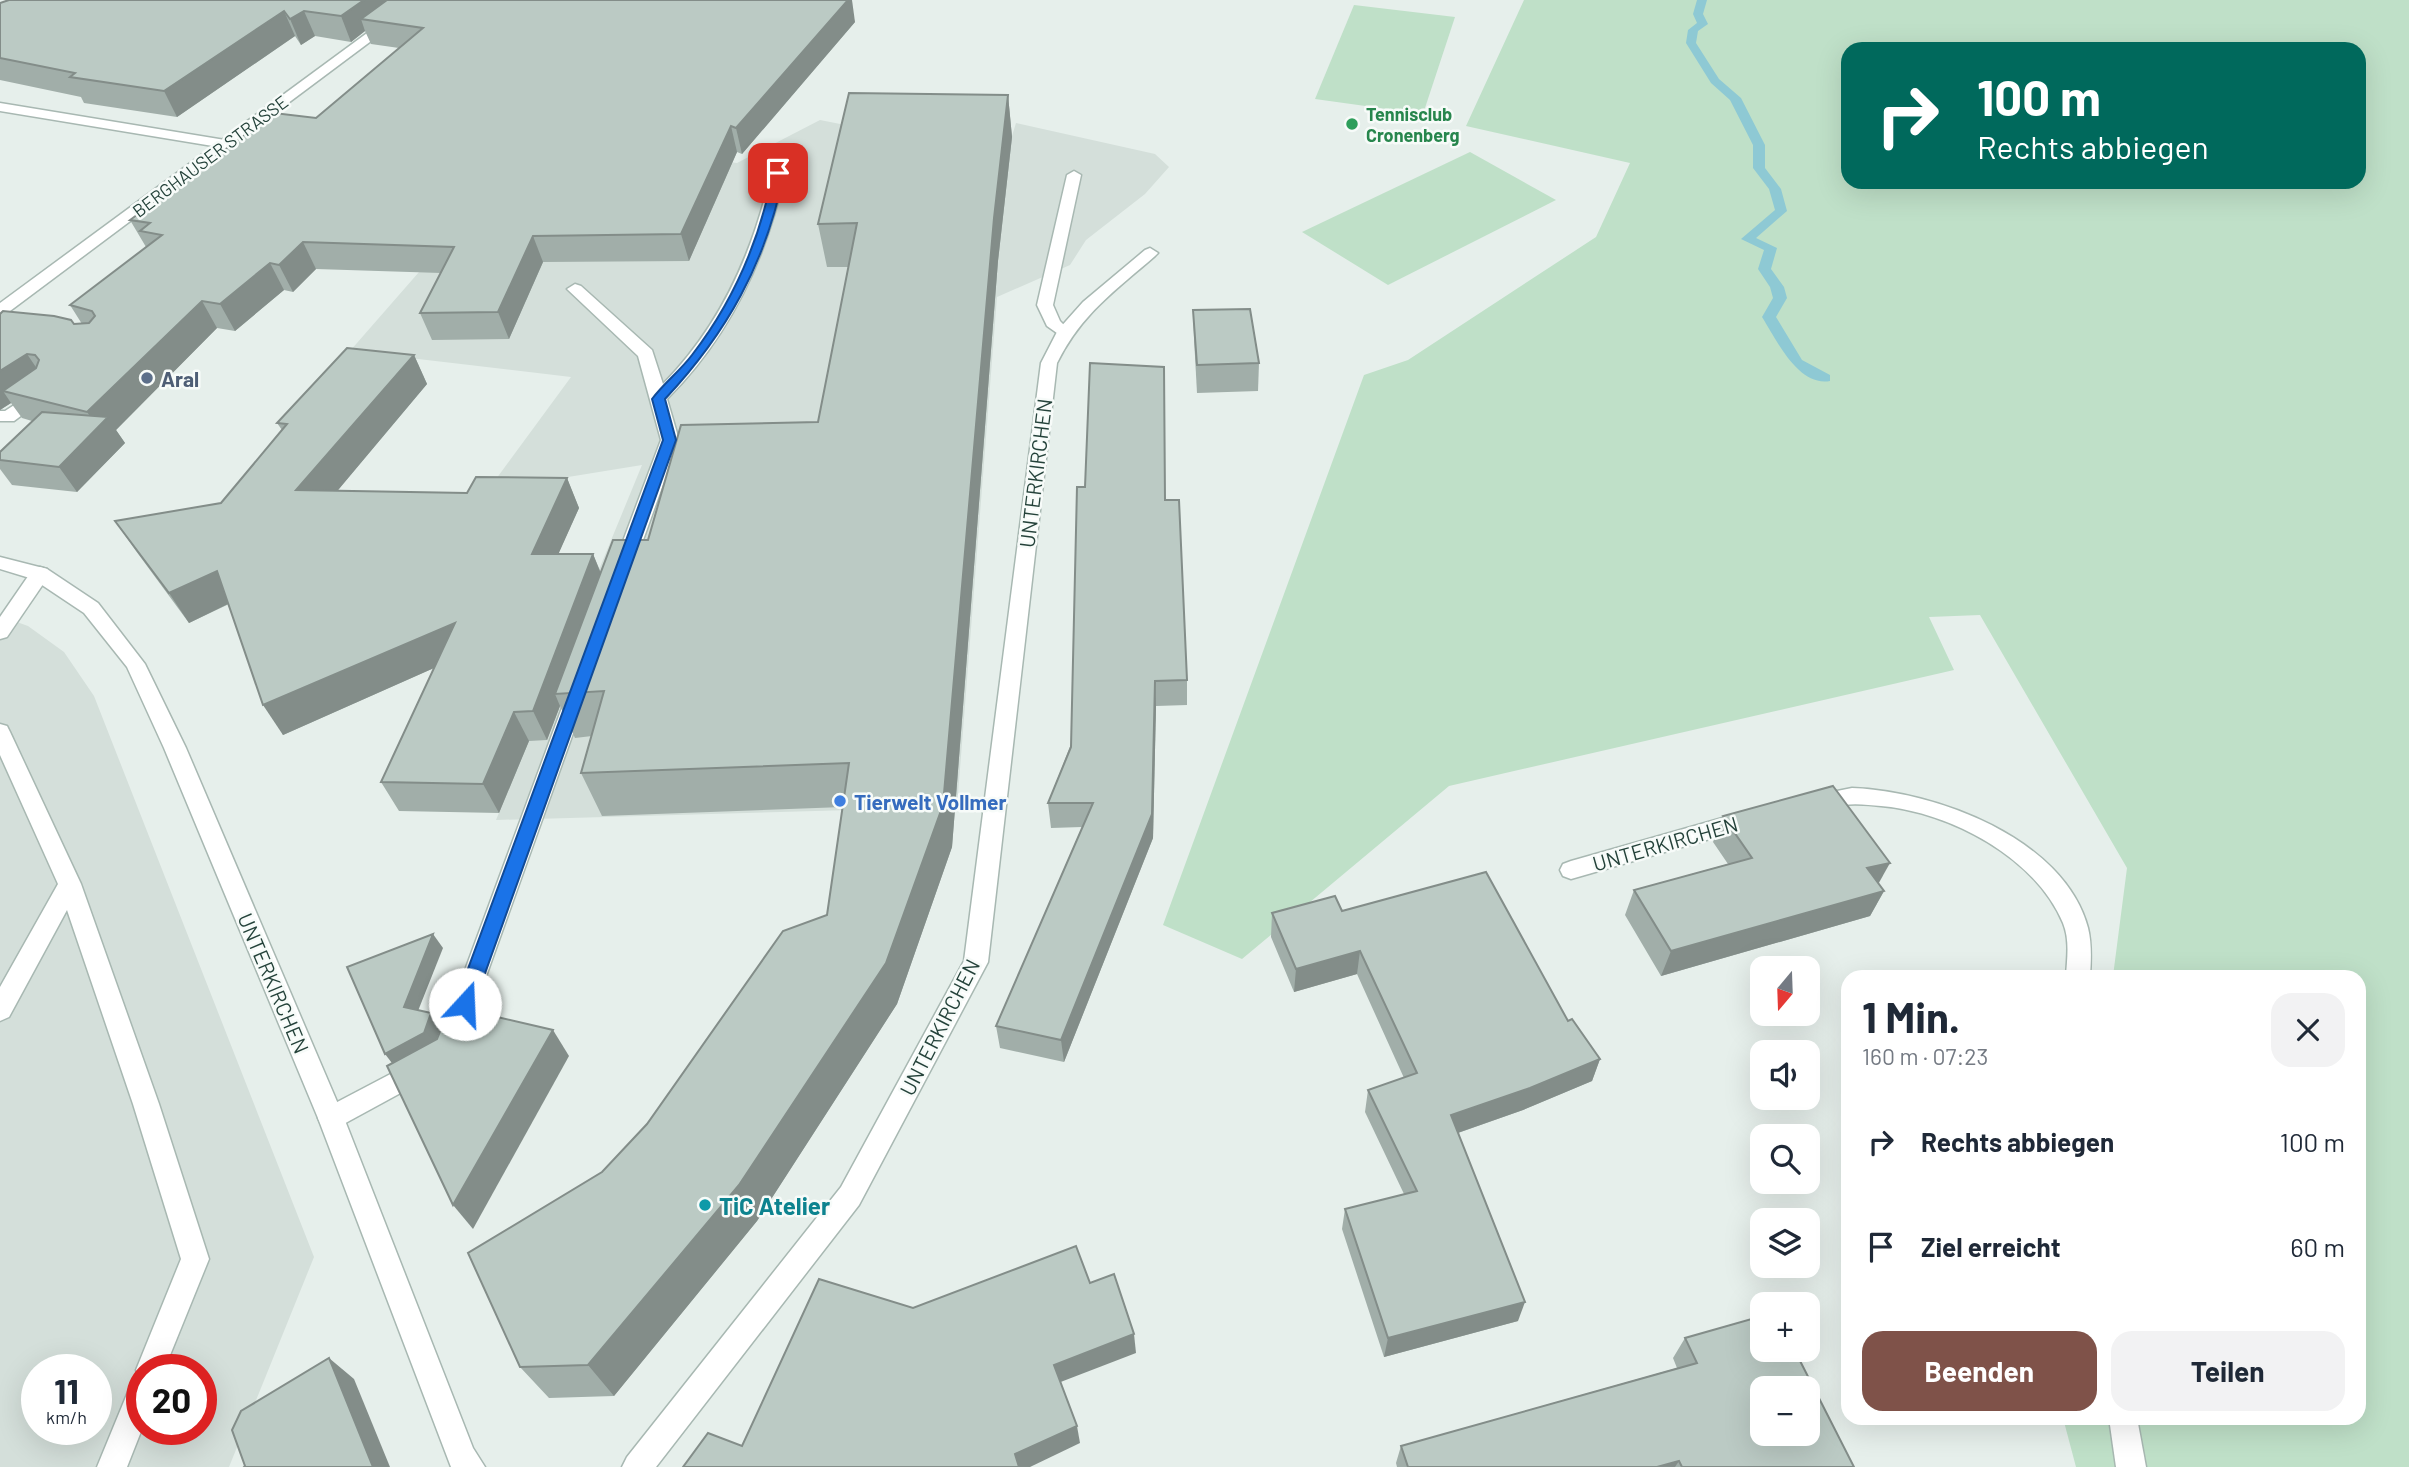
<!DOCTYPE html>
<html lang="de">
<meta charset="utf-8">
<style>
:root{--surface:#fff;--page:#f2f2f3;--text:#1f2937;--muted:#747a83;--accent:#7f5249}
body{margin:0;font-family:Barlow,sans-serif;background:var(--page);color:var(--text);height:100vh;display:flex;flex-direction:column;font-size:26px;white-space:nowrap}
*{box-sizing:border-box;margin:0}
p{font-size:23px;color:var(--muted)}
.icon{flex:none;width:38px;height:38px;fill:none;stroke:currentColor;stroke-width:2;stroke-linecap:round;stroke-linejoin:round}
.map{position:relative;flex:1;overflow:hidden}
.side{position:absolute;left:1841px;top:970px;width:525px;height:455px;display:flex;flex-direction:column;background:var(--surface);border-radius:21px;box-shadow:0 7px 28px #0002}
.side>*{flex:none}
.top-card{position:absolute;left:1841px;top:42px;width:525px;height:147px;border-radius:21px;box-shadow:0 7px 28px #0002;background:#00695c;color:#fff;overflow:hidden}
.needle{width:46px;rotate:199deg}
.buttons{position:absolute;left:1750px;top:956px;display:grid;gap:14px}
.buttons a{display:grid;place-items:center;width:70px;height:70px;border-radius:14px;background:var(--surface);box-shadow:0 7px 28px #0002;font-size:35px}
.speed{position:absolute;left:21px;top:1354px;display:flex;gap:14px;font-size:35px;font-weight:700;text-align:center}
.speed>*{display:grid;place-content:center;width:91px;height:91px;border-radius:50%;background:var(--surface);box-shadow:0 7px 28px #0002;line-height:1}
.speed small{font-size:18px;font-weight:400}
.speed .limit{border:10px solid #d22;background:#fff;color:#111}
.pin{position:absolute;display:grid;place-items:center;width:60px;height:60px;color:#fff;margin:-30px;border-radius:14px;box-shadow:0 4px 10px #0006}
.me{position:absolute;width:77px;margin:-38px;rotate:20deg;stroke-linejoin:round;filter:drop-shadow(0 0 5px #0008)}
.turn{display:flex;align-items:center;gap:24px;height:147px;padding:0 21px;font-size:32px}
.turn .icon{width:91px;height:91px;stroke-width:2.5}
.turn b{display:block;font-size:49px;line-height:60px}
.round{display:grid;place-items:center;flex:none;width:74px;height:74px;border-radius:21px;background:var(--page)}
.headline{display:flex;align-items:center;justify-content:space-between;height:119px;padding:0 21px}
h1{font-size:42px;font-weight:700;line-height:52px}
.button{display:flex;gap:14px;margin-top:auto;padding:14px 21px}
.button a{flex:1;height:80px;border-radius:21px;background:var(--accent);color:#fff;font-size:28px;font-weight:700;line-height:80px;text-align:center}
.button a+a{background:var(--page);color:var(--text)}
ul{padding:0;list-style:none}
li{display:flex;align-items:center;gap:21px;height:105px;padding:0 21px}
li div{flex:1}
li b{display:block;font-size:26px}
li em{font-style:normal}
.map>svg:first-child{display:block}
.built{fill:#d4dfda;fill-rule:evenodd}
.green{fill:#bfe0c8;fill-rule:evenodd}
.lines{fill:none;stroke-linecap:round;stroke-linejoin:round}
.stream{fill:#8ec9d4;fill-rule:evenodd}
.service-casing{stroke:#a8b8b2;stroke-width:3}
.minor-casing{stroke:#a8b8b2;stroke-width:3}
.tertiary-casing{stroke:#a8b8b2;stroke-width:3}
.service{fill:#fff;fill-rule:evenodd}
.minor{fill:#fff;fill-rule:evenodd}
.tertiary{fill:#fff;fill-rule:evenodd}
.wall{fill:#a1aea9}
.shaded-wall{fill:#838d89}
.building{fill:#bbcac4;stroke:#838d89;stroke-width:2;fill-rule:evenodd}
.route{fill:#1a73e8;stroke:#114b97;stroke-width:2}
.leisure-dot{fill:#2e9e5b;stroke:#f7fbf9;stroke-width:2.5}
.service-dot{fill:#5c6f8a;stroke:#f7fbf9;stroke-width:2.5}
.shop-dot{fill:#3f7fe0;stroke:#f7fbf9;stroke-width:2.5}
.culture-dot{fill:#0f9aa8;stroke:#f7fbf9;stroke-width:2.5}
.labels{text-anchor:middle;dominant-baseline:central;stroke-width:5;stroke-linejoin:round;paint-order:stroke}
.far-leisure-label{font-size:18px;font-weight:bold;fill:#27864d;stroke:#f7fbf9;text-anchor:start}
.far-street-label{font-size:18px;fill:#24423a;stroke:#f7fbf9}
.service-label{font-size:21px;font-weight:bold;fill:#4e5e75;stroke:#f7fbf9;text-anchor:start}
.street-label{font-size:21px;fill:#24423a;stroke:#f7fbf9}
.shop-label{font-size:21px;font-weight:bold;fill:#366cbe;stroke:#f7fbf9;text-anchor:start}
.near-culture-label{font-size:24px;font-weight:bold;fill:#0d838f;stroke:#f7fbf9;text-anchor:start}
</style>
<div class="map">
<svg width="2409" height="1467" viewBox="0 0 2409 1467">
<rect width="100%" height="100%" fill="#e6efeb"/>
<g class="built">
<polygon points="820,120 891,134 1012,136 1016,123 1155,154 1169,167 1145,194 1086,240 1070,265 997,297 957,807 496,820 642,465 488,490 571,377 350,351 440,248 546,141 737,163"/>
<path d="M0 616 28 626 64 652 94 696 314 1257 229 1467H0ZM37 1370H96V1430H37ZM142 1370H201V1430H142Z"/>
</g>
<g class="green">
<path d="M1524 0H2409V1467H2076L2063 1418H2359V976H2113L2127 868 1980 615 1929 617 1954 670 1449 786 1242 959 1163 925 1364 375 1408 360 1596 237 1630 163 1466 126ZM1848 49H2359V182H1848Z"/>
<polygon points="1354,5 1455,17 1423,114 1315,99"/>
<polygon points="1470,152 1556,200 1388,285 1302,232"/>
</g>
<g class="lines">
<path class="stream" d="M1697 0H1707L1703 14 1708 24 1698 31 1696 43 1719 79 1741 98 1765 145V168L1781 189 1787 211 1756 238 1777 248 1771 269 1784 287 1787 298 1776 317 1802 360 1830 375V381C1798 387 1776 339 1762 317L1773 298 1770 287 1758 269 1764 250 1741 239 1775 210 1769 189 1753 168V145L1730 100 1711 83 1686 43 1688 30 1697 23 1693 14Z"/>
<defs>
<g id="service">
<polygon points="0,103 225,140 232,144 225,148 0,111"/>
<path d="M778 169 785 173C766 260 730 336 667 399L679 440 634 565 631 570H617L614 565 661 440 638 356 567 289 575 284 581 286 652 350 663 384C721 325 753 253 771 173Z"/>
<polygon points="1074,171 1081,175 1053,305 1060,321 1072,333 1064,338 1047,326 1037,305 1067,175"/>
<polygon points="39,389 45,390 48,394 45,398 14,421 0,421 0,411 5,411"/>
<polygon points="40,567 47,569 50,574 7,637 0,639 0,617 33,569"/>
<polygon points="576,689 583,692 586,697 465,1035 462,1043 453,1046 444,1043 441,1035 566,697 569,692"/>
<polygon points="0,724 7,726 10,732 81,884 159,1104 209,1259 164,1370 142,1370 142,1429 127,1467 97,1467 132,1382 139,1379 136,1370 181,1259 133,1104 67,910 9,1017 0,1021 0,987 58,884 0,755"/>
<polygon points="421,1058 430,1061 433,1069 430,1077 340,1126 331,1130 322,1126 318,1118 322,1110"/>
</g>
<g id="minor">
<path d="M1150 248 1158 253 1155 256C1115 291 1082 313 1057 363L988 962 859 1205 656 1467H622L627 1457 841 1187 964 961 1041 363 1058 330 1083 302 1145 250Z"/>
<polygon points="0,557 47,569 98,603 145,664 186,748 344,1118 473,1448 485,1467 451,1467 318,1118 164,748 127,667 84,613 33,579 0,569"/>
<path d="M1852 788C1935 791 2064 838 2088 928 2092 944 2091 961 2090 976H2066C2067 959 2070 940 2063 923 2035 857 1950 812 1881 806 1869 805 1856 803 1844 805 1831 807 1820 813 1807 809L1804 803 1807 797Z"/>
<polygon points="1747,811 1755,814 1758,820 1755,826 1571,879 1563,876 1560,870 1563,864 1571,861"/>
<polygon points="2109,1418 2137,1418 2146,1467 2116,1467"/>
</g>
<polygon id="tertiary" points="412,0 426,0 6,314 0,316 0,303"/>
</defs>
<use href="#service" class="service-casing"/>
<use href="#minor" class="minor-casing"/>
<use href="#tertiary" class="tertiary-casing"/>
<use href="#service" class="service"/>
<use href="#minor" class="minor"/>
<use href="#tertiary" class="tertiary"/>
</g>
<g class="wall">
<polygon points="0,3 855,22 742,154 737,152 689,261 543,262 509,339 432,340 420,313 441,273 316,269 293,292 284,290 235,331 217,328 116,430 125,443 77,492 12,485 0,469 0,452 32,421 22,418 11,403 0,410 0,314 74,324 82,324 70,305 146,247 130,220 316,118 399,48 371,44 365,31 351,42 315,36 301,45 295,36 177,117 84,103 81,97 0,80"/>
<polygon points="1008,95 1012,137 998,261 952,847 897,1004 757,1221 614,1396 549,1398 520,1367 602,1172 647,1124 827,915 843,807 602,816 581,773 592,736 575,738 560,706 547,740 529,741 499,813 399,811 381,782 434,668 283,735 229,604 189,623 136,551 115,521 221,503 282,430 277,423 414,355 427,384 337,491 467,493 567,478 579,508 558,554 593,554 601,573 818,422 849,267 827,267 818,224"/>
<polygon points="1193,310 1259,363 1258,391 1197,393 1194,338"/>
<polygon points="1166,500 1187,680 1187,705 1156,706 1153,838 1064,1062 1000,1048 996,1026 1082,827 1051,828 1048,803"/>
<polygon points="1723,816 1878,883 1884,891 1870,916 1661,976 1625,915 1634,890 1728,864 1713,842"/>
<polygon points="1342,911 1568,1021 1600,1059 1592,1081 1523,1110 1458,1133 1518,1321 1384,1357 1342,1229 1345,1209 1404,1194 1365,1112 1368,1090 1404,1078 1357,974 1294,992 1271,937 1272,913"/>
<polygon points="1685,1338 1854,1467 1397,1467 1396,1463 1401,1446 1677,1368 1673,1358"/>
</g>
<g class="shaded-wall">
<polygon points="364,0 408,0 361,19 365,31 351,42 341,16"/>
<polygon points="848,0 852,0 855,22 742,154 736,128"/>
<polygon points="284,11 295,36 177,117 164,91"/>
<polygon points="304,11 315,36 301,45 290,19"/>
<polygon points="1008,95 1012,137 998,261 952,847 897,1004 757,1221 614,1396 588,1365 886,963 994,218"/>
<polygon points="731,126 737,152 689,261 681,234"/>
<polygon points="533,236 543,262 509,339 498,312"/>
<polygon points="303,242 316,269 293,292 279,265"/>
<polygon points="270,263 284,290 235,331 220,304"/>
<polygon points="202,301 217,328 116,430 125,443 77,492 59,467 98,427 87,412"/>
<polygon points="27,354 46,382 3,391 11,403 0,410 0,371"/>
<polygon points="414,355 427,384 313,520 296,490"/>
<polygon points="567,478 579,508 545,584 532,554"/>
<polygon points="593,554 605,584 555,694 560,706 547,740 533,711"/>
<polygon points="217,571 236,600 189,623 169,593"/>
<polygon points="455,623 470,652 283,735 263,705"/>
<polygon points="1155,681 1156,706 1153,838 1064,1062 1061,1040"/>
<polygon points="514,712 529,741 499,813 483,784"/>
<polygon points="1890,863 1876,888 1867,868"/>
<polygon points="1884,891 1870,916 1661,976 1671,951"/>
<polygon points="433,934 443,948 414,1021 404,1007"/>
<polygon points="1360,951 1357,974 1294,992 1296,969"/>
<polygon points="431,1013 441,1027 434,1046 395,1067 385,1054"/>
<polygon points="553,1030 569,1056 473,1229 453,1205"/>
<polygon points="1600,1059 1592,1081 1523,1110 1446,1137 1451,1115"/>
<polygon points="1525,1302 1518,1321 1384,1357 1388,1338"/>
<polygon points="1134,1334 1136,1353 1058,1383 1054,1365"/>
<polygon points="329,1358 354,1379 390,1467 373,1467"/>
<polygon points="1077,1426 1080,1443 1030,1467 1019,1467 1015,1454"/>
<polygon points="1679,1461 1675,1467 1657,1467"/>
</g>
<g class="building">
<polygon points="9,0 364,0 341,16 304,11 290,19 284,11 164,91 70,77 75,73 0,58 0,3"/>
<polygon points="387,0 848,0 736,128 731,126 681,234 533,236 498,312 420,313 454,247 303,242 279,265 270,263 220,304 202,301 87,412 3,391 36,368 39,360 35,355 27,354 0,371 0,314 3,311 54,316 71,320 74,324 89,323 95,316 92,311 70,305 162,235 140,231 150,223 130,220 274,113 316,118 423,28 361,19"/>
<polygon points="849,93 1008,95 994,218 943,805 886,963 739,1185 588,1365 520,1367 468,1253 602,1172 647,1124 783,931 827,915 849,763 581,773 604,691 555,694 613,540 648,540 681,425 818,422 857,223 818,224"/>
<polygon points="1250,309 1259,363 1197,365 1193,310"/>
<polygon points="347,348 414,355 296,490 467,493 476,477 567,478 532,554 593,554 533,711 514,712 483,784 381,782 455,623 263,705 217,571 169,593 115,521 221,503 287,424 277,423"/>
<polygon points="1090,363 1164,367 1165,500 1179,500 1187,680 1155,681 1152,814 1061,1040 996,1026 1093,803 1048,803 1071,747 1077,487 1085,487"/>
<polygon points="42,412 108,417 59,467 0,460 0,452"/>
<polygon points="1833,786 1890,863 1867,868 1884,891 1671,951 1634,890 1752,858 1723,816"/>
<polygon points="1486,872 1568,1021 1572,1019 1600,1059 1530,1088 1451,1115 1525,1302 1388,1338 1345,1209 1417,1191 1368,1090 1417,1073 1360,951 1296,969 1272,913 1335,896 1342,911"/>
<polygon points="433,934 404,1007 431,1013 424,1033 385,1054 347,967"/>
<polygon points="450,1006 553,1030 453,1205 387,1066 437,1039"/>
<polygon points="1076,1246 1090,1283 1114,1274 1134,1334 1054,1365 1077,1426 1015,1454 1019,1467 683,1467 708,1433 742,1446 819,1279 913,1308"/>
<path d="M1762 1316V1349H1794L1854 1467H1682L1679 1461 1657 1467H1408L1401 1446 1697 1363 1685 1338ZM1762 1388H1808V1433H1762Z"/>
<polygon points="329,1358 373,1467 244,1467 245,1466 232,1430 241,1411"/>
</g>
<path class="route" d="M778 170 784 173C766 263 727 333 665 399L676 440 474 1004 471 1010 465 1012 458 1010 455 1004 663 440 652 399C664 383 680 371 692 355 733 302 760 239 773 173Z"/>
<circle class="leisure-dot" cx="1352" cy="124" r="7"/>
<circle class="service-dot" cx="147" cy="378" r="7"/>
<circle class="shop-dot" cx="840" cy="801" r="7"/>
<circle class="culture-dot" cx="705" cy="1205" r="7"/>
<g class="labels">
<g class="far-leisure-label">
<text x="1366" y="114">Tennisclub<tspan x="1366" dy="21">Cronenberg</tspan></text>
</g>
<g class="far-street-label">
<text transform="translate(210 156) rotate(-37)">BERGHAUSER STRASSE</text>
</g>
<g class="service-label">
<text x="161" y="378">Aral</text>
</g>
<g class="street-label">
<text transform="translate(1035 473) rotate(-83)">UNTERKIRCHEN</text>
<text transform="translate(1665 843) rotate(-16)">UNTERKIRCHEN</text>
<text transform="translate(274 983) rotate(67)">UNTERKIRCHEN</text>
<text transform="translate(939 1027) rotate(-63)">UNTERKIRCHEN</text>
</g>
<g class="shop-label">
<text x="854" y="801">Tierwelt Vollmer</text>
</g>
<g class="near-culture-label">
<text x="719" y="1205">TiC Atelier</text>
</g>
</g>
</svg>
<div class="buttons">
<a><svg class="needle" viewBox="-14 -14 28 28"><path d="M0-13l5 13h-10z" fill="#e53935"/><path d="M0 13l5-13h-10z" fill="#747a83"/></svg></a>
<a><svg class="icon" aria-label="sound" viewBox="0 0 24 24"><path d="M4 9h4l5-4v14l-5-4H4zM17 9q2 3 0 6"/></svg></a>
<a><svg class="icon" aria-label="search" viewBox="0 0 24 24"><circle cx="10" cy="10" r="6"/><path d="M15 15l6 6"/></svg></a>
<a><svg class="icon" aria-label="layers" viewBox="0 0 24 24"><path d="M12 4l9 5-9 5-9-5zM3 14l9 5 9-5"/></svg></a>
<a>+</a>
<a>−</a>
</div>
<div class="speed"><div>11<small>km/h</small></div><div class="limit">20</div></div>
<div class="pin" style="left:778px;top:173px;background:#d93025"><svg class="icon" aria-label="arrive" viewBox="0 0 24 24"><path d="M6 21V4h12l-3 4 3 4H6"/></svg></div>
<svg class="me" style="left:465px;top:1004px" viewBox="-20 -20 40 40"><circle r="19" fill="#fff"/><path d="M0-13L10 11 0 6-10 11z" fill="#1a73e8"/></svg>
<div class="top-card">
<div class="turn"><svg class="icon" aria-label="right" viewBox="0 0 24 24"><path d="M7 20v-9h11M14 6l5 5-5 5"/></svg><div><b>100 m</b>Rechts abbiegen</div></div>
</div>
<section class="side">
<div class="headline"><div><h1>1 Min.</h1><p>160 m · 07:23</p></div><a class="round"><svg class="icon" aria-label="close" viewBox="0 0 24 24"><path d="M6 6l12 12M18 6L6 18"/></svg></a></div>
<ul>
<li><svg class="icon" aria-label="right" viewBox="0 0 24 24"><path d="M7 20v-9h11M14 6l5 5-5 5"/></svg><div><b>Rechts abbiegen</b></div><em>100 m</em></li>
<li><svg class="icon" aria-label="arrive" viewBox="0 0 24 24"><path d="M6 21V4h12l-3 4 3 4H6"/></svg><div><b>Ziel erreicht</b></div><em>60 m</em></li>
</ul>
<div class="button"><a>Beenden</a><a>Teilen</a></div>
</section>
</div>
